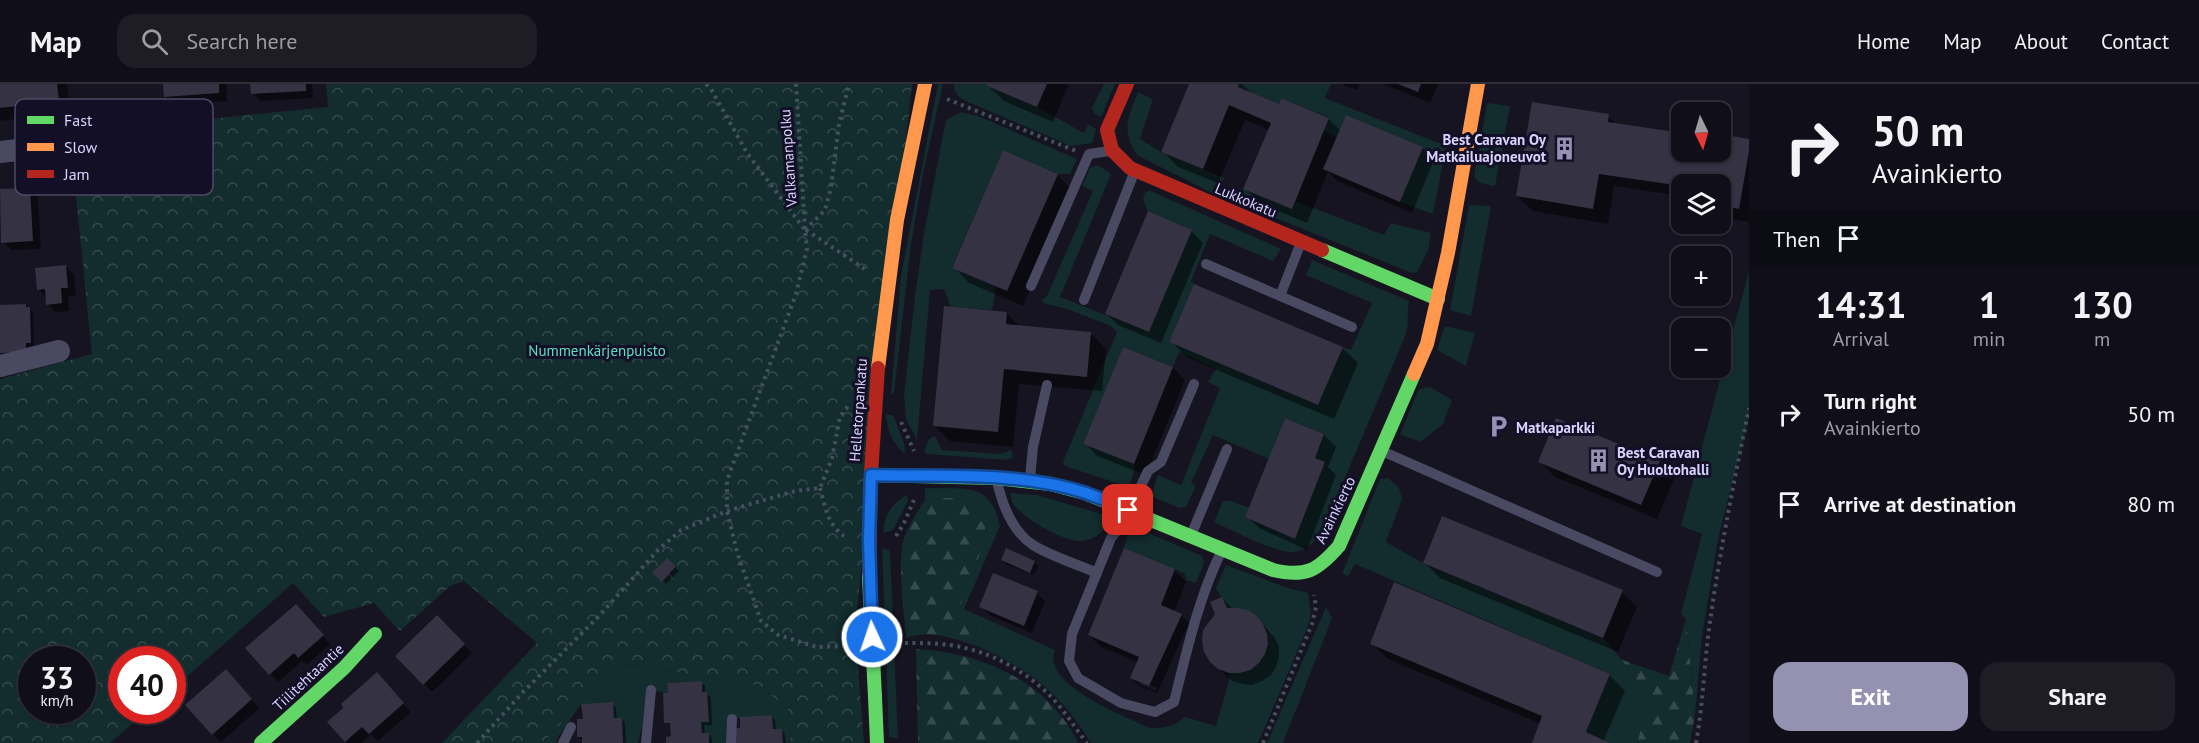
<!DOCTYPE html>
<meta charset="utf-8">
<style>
:root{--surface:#100f19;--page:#1e1d26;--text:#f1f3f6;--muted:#9c9ca2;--line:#302f38;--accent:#9591b1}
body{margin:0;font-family:"PT Sans",sans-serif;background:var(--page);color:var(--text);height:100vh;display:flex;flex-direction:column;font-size:22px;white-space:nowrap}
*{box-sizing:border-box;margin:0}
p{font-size:20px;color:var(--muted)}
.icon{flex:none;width:33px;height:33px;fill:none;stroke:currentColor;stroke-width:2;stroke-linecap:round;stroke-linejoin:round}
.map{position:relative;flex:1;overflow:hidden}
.sheet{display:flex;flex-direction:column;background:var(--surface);width:450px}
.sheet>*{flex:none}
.top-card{background:#100f19;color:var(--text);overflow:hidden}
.needle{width:39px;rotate:175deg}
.buttons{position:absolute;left:1671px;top:18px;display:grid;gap:12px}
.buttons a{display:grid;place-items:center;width:60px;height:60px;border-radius:12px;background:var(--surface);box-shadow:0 2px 4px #0004,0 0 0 2px var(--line);font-size:30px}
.speed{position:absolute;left:18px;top:562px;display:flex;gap:12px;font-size:30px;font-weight:700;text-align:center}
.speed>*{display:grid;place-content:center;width:78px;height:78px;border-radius:50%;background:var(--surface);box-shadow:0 2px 4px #0004,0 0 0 2px var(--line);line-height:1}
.speed small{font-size:15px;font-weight:400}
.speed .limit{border:9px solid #d22;background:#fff;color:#111}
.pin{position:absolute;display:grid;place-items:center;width:51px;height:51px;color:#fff;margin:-26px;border-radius:12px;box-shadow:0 3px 9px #0006}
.me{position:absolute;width:66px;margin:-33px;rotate:357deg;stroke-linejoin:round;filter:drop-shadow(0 0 4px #0008)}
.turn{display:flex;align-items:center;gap:21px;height:126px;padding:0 24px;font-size:27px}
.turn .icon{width:78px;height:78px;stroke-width:2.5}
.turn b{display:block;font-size:42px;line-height:51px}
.then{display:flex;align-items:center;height:57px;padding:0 24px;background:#0003;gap:12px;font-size:22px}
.eta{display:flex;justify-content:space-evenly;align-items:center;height:102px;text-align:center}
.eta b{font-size:36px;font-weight:800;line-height:42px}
.action{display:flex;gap:12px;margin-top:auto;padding:12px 24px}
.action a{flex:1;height:69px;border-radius:18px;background:var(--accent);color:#fff;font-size:24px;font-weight:800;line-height:69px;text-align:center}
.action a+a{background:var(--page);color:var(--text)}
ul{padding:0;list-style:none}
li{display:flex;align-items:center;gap:18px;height:90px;padding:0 24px}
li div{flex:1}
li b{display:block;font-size:22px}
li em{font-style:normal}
header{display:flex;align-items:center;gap:36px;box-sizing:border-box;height:84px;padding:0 30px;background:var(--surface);border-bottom:2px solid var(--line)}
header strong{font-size:28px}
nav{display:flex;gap:33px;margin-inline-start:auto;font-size:21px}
.search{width:420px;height:54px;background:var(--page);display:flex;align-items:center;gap:15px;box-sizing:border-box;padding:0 21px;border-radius:18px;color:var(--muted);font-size:22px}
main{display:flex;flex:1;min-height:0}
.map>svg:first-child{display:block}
.green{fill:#132c2d}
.forest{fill:url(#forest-firs)}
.park{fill:url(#park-crowns);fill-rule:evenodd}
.shadow{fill:#0007;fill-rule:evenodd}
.building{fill:#343243}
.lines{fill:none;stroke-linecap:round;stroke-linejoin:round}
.path{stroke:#44505f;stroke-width:4;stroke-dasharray:3 4.5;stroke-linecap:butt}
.lane{stroke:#4a4962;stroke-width:10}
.street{stroke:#4a4962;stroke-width:22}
.fast{stroke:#63d668;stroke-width:14}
.slow{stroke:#ff974d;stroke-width:14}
.jam{stroke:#b3261e;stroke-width:14}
.fast-bridge{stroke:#63d668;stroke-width:14}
.route-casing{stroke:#114b97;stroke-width:15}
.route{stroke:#1a73e8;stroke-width:10}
.labels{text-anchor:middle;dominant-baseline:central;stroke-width:6;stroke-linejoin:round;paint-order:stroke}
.poi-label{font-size:15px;font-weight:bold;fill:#d9d4ff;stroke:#130f26;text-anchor:start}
.street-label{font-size:15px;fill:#d9d4ff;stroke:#130f26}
.park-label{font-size:15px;fill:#5fe0c0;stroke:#130f26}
.key{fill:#130f26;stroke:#4e4a67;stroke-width:1.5}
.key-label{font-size:16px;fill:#d9d4ff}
</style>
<header>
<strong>Map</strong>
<div class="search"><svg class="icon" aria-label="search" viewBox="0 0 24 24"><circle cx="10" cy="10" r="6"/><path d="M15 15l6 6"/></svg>Search here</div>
<nav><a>Home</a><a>Map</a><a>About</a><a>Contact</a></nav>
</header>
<main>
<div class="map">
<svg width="1749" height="659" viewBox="0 0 1749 659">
<defs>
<pattern id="forest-firs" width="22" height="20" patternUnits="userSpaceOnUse" patternTransform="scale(1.5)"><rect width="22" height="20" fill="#132c2d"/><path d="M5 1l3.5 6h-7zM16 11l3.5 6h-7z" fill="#354a4c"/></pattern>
<pattern id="park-crowns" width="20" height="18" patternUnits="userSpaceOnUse" patternTransform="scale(1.5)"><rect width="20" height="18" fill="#132c2d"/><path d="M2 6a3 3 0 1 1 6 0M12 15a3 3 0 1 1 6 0" fill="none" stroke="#354a4c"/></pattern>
</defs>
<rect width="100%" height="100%" fill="#161421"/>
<g class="green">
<polygon points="938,0 943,0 923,90 911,160 894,309 891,311 901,191"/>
<path d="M954 0H987V2L1037 23 1084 49 1088 40 1096 45 1092 59 1071 62 968 18C959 13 954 11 954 0Z"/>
<polygon points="1104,0 1115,0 1101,33 1094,29 1092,24"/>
<polygon points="1239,0 1331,0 1325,14 1446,62 1433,130 1400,118 1422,63 1346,31 1337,53 1323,47 1329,33 1281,14 1279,20 1238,3"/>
<path d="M1138 8 1153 15 1140 55 1161 68 1224 94 1216 111 1137 71C1121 46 1128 34 1138 8Z"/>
<polygon points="1487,19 1510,22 1495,102 1480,99 1474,93"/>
<polygon points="961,28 978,32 1077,75 1070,90 1058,90 1003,66 952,183 996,202 992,226 951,223 944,205 930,206 917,356 906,335 904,311 915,212 924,149 946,36"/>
<path d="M1098 81 1111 90 1060 213 1149 248 1192 146 1148 127 1143 116 1145 108 1151 107 1281 165 1273 177 1210 150 1191 197 1194 200 1169 258 1318 321 1343 263 1351 266 1372 219 1306 191 1312 176 1409 217C1407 228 1409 239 1406 250L1321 450C1314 458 1305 467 1294 468 1277 470 1232 446 1214 438L1223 417H1231L1249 424 1245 433 1295 455 1325 378 1315 374 1324 350 1285 334 1269 375 1213 351 1191 399 1196 402 1186 423 1180 424 1151 412 1158 391 1181 401 1220 304 1208 298 1216 285 1179 268 1173 283 1123 263 1083 360 1134 380V388L1130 400 1125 402 1065 382 1063 378 1117 248 1111 242 1067 225 1044 219 1042 216 1047 212 1093 107 1082 102 1090 84Z"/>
<polygon points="1243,105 1295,117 1384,151 1391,139 1431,149 1428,167 1417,188 1412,189 1238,119"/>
<polygon points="1469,121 1491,122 1471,232 1450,226"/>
<polygon points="1749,187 1749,333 1718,455 1702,552 1695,631 1686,535 1681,530 1702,450 1681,442"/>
<polygon points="1445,242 1475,249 1466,282 1437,266"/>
<polygon points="1430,303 1452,316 1443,340 1420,358 1400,350 1419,305"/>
<path d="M886 331H893L904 359 905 370C892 358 888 349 886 331Z"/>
<polygon points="935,352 942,366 1000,370 1012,366 1012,374 1007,376 927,370 924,367 929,355"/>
<polygon points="1388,394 1399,404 1402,415 1386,458 1423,479 1603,554 1622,576 1649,617 1637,659 1609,659 1586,648 1610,590 1355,480 1348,492 1342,490 1380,395"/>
<path d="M925 404C964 406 990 396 1000 442L964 525 1055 566C1041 601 1124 631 1149 644 1164 644 1173 643 1185 633L1216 642 1229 596V589C1282 591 1280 520 1227 524L1216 504 1226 481 1288 504 1308 509 1311 530 1308 542 1258 659H1091C1060 609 1028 584 974 561L977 542 957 530 986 445 937 414 925 416Z"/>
<path d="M1010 409 1037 411 1112 433C1106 446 1096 456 1080 457 1063 457 1021 434 1012 418 1011 415 1011 412 1010 409Z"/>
<path d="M907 411 908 417 893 446 883 449C884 432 891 419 907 411Z"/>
<polygon points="1137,444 1202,472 1204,479 1196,499 1187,496 1184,489 1124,464 1127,452"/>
<polygon points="882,464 889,466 890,468 898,654 889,653"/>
<polygon points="1326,523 1332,534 1283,659 1267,659"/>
<polygon points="619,579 760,602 788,625 791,659 783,659 782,645 773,645 772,631 727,635 726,659 709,659 709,649 702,649 701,638 709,637 707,608 702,608 701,597 668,599 668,609 646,606 642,643 638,659 623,659 622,634 614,634 612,619 581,620 558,653 556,659 542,659"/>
</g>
<g class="forest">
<path d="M937 414H958L978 420C982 428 986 438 985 447 983 470 965 507 957 530L977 542 974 561C952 554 929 545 906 554 904 527 897 478 904 454 909 441 917 428 925 416Z"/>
<polygon points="1686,535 1695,631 1690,659 1637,659 1649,617 1622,576 1669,592"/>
<path d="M916 565C981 568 1049 598 1078 659H918Z"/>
</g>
<path class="park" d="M326 0H912L855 545 864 659H791L788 625 760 602 620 579 542 659H442L537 559 464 497 450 502 400 547 374 519 324 533 293 499 173 605 172 576H122V627H147L110 659H0V295L92 270 73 83 131 77 126 43 328 23ZM32 576H82V627H32Z"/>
<g class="shadow">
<polygon points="0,0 67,0 70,28 0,37"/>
<polygon points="164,0 226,0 227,17 173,20 165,12"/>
<polygon points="252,0 312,0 313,14 261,17 252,9"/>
<polygon points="989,0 1069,0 1053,38 1004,17 988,2"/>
<polygon points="1191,0 1242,0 1253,11 1279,22 1328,35 1341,47 1422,64 1434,76 1412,129 1337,97 1328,88 1307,139 1261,120 1245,105 1269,46 1245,36 1218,99 1178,83 1163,67"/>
<polygon points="1341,0 1360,0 1357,6"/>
<polygon points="1383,0 1438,0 1430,19"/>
<polygon points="1608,32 1617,41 1682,68 1720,68 1749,56 1749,138 1720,133 1720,100 1682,100 1682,114 1681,112 1614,102 1608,140 1533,127 1517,112"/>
<polygon points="1057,91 1073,106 1023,222 969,199 954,183"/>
<polygon points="30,105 38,113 41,165 11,166 3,158 0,107"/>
<polygon points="1149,129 1191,147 1203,159 1161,259 1118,241 1106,229"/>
<polygon points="66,183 74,191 76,211 68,212 69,227 56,228 47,220 47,214 38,205"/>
<polygon points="26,221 33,228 34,262 29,262 30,271 6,272 2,268 0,254 0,222"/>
<polygon points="1007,229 1020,243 1090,249 1106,265 1102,307 1019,300 1013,363 950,357 934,342"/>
<polygon points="1171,257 1342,264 1358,279 1334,335 1186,273"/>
<polygon points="1173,284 1185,296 1146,391 1097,372 1085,359"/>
<polygon points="1286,336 1324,351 1336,363 1328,383 1336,391 1307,466 1259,444 1247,432"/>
<polygon points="1540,378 1659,378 1675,393 1657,435 1555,393"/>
<path d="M1125 466 1174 486 1186 498 1174 528 1181 531 1189 539 1157 609 1139 602 1131 594 1138 578 1101 563 1089 551ZM1139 596 1157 604 1155 607 1139 600Z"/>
<polygon points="667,476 679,487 666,500 654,489"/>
<polygon points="1002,476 1034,478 1038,482 1034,491 1006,480"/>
<polygon points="1424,478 1622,508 1637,523 1618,568 1440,494"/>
<polygon points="1037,509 1045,517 1032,549 989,531 981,523"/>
<polygon points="1222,514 1233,525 1256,533 1275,554 1279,563 1279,573 1276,583 1271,591 1262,597 1252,601 1242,600 1232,597 1211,577 1217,530"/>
<polygon points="304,530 330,560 307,581 302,577 278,598 247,564"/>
<polygon points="437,533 472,569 432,608 397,572"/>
<polygon points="1372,559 1609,591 1625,607 1603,658 1607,659 1534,659 1541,640 1388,575"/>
<polygon points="234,595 259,624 221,658 213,650"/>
<polygon points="385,598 411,628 378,657 371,650 361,659 348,659 329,639"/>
<polygon points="701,599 705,602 705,610 711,613 712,641 704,641 705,651 709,650 712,654 712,659 667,659 672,654 672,642 666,638"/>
<polygon points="612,620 616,624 617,635 621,635 625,639 626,659 584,659 579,653 584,637"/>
<polygon points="772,632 775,636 776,647 782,647 785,651 786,659 738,659"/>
</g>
<g class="building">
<polygon points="0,0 57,0 59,17 0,24"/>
<polygon points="163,0 219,0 219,9 164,13"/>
<polygon points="250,0 306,0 306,7 251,10"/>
<polygon points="987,0 1047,0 1037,23 987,2"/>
<polygon points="1189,0 1239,0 1238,3 1279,20 1281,14 1329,34 1292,125 1243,105 1271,39 1229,21 1203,85 1161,68"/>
<polygon points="1398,0 1421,0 1418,8"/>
<polygon points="1532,18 1609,30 1608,38 1682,49 1682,68 1720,68 1720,50 1749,55 1749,67 1739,125 1720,121 1720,100 1682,100 1682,102 1599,90 1593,125 1516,112"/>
<polygon points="1346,31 1423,63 1400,118 1323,85"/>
<polygon points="1003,66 1058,90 1007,207 952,184"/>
<polygon points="30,104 33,157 1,159 0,105"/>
<polygon points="1148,127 1192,146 1149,248 1105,230"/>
<polygon points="66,181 68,204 61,204 62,219 46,221 45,205 37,206 35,184"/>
<polygon points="1194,200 1343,263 1318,321 1169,258"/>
<polygon points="26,220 26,223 30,223 31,259 26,259 26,268 0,269 0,221"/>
<polygon points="944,222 1007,228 1006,240 1091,248 1087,293 1004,285 998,348 933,342"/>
<polygon points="1123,263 1173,283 1134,380 1083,360"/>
<polygon points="1285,334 1324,350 1315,374 1325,378 1295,455 1245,433"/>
<polygon points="1556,334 1660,377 1641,421 1538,378"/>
<polygon points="1442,432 1623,506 1603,554 1423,479"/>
<polygon points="1006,464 1035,477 1030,489 1001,476"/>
<polygon points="1124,464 1175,485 1161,521 1182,530 1149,602 1130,594 1139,573 1088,551"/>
<polygon points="667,474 676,482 662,498 652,489"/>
<polygon points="993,489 1038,507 1024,542 979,523"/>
<polygon points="1394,498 1610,590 1586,648 1610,659 1532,659 1542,632 1370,560"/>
<polygon points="1222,513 1227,524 1238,524 1248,526 1257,532 1263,540 1267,550 1268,560 1265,570 1259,579 1250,586 1240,589 1229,589 1218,585 1210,578 1204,568 1202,557 1203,546 1215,530 1210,518"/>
<polygon points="296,520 324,551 298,574 294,569 269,591 245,564"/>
<polygon points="437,531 465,560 423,601 395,572"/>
<polygon points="226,585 252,615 212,651 185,621"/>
<polygon points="377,588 404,619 369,650 362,643 345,658 327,638 343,624 341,620"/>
<polygon points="702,597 702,608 707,608 709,638 701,638 702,649 709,649 709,659 666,659 666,653 671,652 670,639 664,639 663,609 668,609 667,599"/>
<polygon points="613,618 614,634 622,634 623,659 582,659 582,653 577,653 577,635 583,635 581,620"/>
<polygon points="772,631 773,645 782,645 783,659 736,659 736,644 740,644 740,633"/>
</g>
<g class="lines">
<g class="path">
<polyline points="706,0 711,5 747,69 805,146 807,165 796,210 727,396 727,427 737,468 761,537 778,551 817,563 848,562"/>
<polyline points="796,0 805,145"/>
<polyline points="947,15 1076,67"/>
<polyline points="805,146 825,126 831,104 839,40 849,0"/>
<polyline points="806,146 865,185"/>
<polyline points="901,338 914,367"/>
<path d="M820 404C825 422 827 440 844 452"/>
<polyline points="896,452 904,439 914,416"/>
<path d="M905 559C925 559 946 559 965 564 998 571 1034 593 1056 618 1067 631 1076 645 1087 659"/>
<polyline points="477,659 523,608 600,531 658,466 681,446 727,427 795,407 820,404 832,374 840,333 849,321"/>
<polyline points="1263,659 1312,540 1316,523 1314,511"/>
<path d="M1696 659C1703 621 1704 583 1709 545 1719 471 1734 398 1749 324"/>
</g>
<g class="lane">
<polyline points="1206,180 1352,243"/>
<polyline points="1031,202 1089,70 1109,67"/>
<polyline points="1280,212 1300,161"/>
<polyline points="1084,216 1134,89"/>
<path d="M1194 300 1161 378 1148 387 1124 438 1111 454 1072 550 1069 577 1078 594 1121 619 1155 628 1174 618C1187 566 1198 516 1221 468"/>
<polyline points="1382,367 1657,488"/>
<polyline points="1030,394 1033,363 1047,301"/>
<path d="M997 397C1002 420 1012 447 1033 461 1048 471 1079 481 1097 489"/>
<polyline points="1192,449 1227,365"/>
<polyline points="563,659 571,643"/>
<polyline points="646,659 651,606"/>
<polyline points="731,659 732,635"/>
</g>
<g class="street">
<polyline points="0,68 59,61 109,65"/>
<polyline points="0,282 59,267"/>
</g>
<g class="fast">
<polyline points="1322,166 1438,215"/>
<path d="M871 391 996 394 1050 400 1085 409 1273 486C1306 494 1318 486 1339 462L1414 290"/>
<polyline points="875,613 877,659"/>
<polyline points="261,659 344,584 375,550"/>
</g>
<g class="slow">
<polyline points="878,284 897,136 925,0"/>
<polyline points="1414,290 1427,260 1448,169 1478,0"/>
</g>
<g class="jam">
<polyline points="1127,0 1107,46 1112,66 1130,84 1322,166"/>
<polyline points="869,493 871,390 878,284"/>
</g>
<polyline class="fast-bridge" points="869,493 875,613"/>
</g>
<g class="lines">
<defs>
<path id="route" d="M872 553 869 456 871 391C941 393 1018 387 1086 409 1100 414 1114 420 1128 426"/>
</defs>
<use href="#route" class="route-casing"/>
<use href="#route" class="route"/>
</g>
<defs>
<symbol id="building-bare" viewBox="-9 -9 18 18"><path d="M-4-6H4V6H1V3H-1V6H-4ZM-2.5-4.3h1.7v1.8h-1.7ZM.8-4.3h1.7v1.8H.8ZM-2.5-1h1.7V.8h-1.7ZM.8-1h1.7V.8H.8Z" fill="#9591b1" stroke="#130f26" stroke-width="2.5" paint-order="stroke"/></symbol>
<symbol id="parking-bare" viewBox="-9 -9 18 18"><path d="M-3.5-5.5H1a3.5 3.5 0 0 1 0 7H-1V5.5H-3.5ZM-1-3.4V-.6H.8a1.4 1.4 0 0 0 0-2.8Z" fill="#9591b1" stroke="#130f26" stroke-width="2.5" paint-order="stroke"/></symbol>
</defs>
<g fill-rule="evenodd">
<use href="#building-bare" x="1548" y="48" width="33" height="33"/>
<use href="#parking-bare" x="1482" y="326" width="33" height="33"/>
<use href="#building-bare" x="1582" y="360" width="33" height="33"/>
</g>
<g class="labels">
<g class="poi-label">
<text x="1546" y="55" text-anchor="end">Best Caravan Oy<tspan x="1546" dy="17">Matkailuajoneuvot</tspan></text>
<text x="1516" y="343">Matkaparkki</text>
<text x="1617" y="368">Best Caravan<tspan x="1617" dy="17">Oy Huoltohalli</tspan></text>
</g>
<g class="street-label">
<text transform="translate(788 74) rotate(-94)">Valkamanpolku</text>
<text transform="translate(1246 116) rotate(23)">Lukkokatu</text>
<text transform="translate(858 326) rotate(-86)">Helletorpankatu</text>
<text transform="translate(1335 426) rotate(-64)">Avainkierto</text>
<text transform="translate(308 593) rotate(-43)">Tiilitehtaantie</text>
</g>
<g class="park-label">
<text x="597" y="266">Nummenkärjenpuisto</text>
</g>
</g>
<rect x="15" y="15" width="198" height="96" rx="9" class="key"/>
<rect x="27" y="32" width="27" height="8" fill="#63d668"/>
<rect x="27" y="59" width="27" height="8" fill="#ff974d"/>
<rect x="27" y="86" width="27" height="8" fill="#b3261e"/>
<g class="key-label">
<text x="64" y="42">Fast</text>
<text x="64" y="69">Slow</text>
<text x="64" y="96">Jam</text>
</g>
</svg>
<div class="buttons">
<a><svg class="needle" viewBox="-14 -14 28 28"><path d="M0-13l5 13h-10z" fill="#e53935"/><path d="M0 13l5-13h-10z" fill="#9c9ca2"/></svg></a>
<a><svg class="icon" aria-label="layers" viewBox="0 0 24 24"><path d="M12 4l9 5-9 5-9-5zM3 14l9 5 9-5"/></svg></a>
<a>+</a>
<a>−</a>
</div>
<div class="speed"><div>33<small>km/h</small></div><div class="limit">40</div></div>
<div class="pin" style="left:1128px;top:426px;background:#d93025"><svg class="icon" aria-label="arrive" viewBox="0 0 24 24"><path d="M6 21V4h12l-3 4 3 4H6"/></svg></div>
<svg class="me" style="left:872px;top:553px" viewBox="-20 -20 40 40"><circle r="17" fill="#1a73e8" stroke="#fff" stroke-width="3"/><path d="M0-11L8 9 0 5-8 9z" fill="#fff"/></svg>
</div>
<section class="sheet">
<div class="top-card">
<div class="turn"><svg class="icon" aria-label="right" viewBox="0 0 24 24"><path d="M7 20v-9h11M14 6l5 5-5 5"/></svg><div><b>50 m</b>Avainkierto</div></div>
<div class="then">Then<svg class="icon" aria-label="arrive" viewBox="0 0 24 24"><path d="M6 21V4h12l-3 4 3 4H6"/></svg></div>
</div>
<div class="eta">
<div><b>14:31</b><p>Arrival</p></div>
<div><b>1</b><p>min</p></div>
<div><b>130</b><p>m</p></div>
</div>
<ul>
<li><svg class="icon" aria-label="right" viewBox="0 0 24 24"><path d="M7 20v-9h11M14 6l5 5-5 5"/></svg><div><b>Turn right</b><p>Avainkierto</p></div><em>50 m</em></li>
<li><svg class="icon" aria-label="arrive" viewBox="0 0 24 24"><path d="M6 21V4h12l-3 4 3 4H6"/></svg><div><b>Arrive at destination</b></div><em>80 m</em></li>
</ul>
<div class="action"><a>Exit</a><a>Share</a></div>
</section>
</main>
